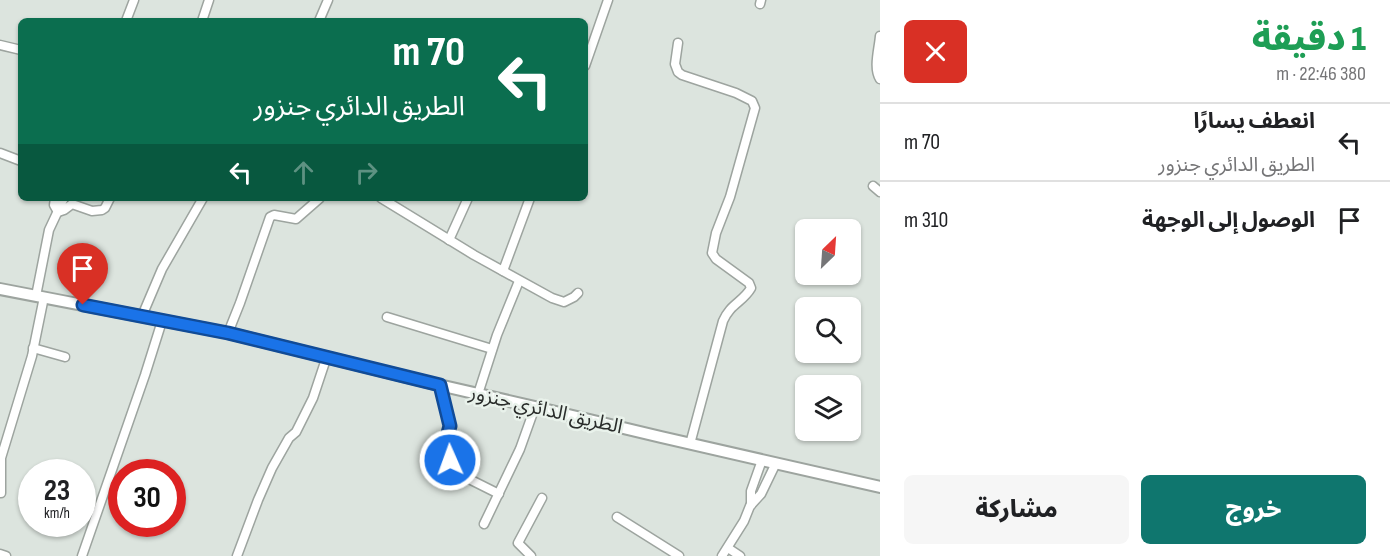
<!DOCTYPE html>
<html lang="ar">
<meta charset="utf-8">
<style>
:root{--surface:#fff;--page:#f6f6f6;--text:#202124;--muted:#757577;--line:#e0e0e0;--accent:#0f766e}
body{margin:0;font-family:"Sofia Sans Condensed","Noto Sans Arabic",sans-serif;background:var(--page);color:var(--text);direction:rtl;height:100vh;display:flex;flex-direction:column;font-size:22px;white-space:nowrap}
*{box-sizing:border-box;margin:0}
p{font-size:20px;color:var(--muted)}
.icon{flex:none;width:33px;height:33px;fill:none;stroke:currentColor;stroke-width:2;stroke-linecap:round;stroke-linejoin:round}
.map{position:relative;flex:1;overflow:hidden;direction:ltr}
.sheet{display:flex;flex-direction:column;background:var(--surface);width:510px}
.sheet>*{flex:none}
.guide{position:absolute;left:18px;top:18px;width:570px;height:183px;border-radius:9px;box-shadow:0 2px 4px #0004;direction:rtl;background:#0b6e4f;color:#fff;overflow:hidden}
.needle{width:39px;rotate:25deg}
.fabs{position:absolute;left:795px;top:219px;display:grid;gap:12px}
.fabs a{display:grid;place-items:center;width:66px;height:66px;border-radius:9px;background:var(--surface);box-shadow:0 2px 4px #0004;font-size:30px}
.speed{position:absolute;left:18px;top:459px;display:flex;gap:12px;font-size:30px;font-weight:700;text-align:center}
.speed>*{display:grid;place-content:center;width:78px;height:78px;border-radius:50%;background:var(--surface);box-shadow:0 2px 4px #0004;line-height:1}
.speed small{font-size:15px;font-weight:400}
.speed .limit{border:9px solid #d22;background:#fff;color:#111}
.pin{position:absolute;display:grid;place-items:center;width:51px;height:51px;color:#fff;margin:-62px -26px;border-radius:50% 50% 50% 0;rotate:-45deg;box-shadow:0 0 6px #0007}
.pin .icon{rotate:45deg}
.me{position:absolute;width:66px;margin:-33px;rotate:358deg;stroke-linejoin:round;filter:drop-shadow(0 0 4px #0008)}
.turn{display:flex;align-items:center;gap:21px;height:126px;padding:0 24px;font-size:27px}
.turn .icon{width:78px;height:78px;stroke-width:2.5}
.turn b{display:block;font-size:42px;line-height:51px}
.lanes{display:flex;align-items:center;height:57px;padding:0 24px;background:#0003;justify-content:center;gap:30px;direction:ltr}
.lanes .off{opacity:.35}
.round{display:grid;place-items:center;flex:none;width:63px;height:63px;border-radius:9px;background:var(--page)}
.head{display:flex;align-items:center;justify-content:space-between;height:102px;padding:0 24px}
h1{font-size:36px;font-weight:800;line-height:45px;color:#1e9e55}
.button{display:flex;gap:12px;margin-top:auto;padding:12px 24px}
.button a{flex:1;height:69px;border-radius:9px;background:var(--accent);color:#fff;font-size:24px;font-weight:800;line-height:69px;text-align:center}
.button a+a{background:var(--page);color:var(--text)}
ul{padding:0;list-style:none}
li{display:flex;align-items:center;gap:18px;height:78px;padding:0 24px;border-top:2px solid var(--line)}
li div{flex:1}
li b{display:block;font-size:22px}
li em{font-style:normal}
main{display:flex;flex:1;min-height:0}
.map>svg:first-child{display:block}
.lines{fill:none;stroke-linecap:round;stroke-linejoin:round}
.minor-casing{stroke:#9da49f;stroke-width:11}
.major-casing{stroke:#9da49f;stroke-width:14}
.minor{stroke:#fff;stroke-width:8}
.major{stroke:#fff;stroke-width:10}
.route-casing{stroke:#114b97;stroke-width:15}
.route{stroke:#1a73e8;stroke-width:10}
.labels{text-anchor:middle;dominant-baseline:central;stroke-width:5;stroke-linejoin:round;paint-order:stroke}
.street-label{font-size:20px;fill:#2a2d2b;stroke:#e9f2eb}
</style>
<main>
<section class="sheet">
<div class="head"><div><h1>1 دقيقة</h1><p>380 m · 22:46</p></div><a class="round" style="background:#d93025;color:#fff"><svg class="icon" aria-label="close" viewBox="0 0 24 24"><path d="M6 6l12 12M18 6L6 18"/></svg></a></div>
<ul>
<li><svg class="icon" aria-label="left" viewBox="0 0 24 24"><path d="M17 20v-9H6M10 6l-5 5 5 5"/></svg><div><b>انعطف يسارًا</b><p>الطريق الدائري جنزور</p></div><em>70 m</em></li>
<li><svg class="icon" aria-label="arrive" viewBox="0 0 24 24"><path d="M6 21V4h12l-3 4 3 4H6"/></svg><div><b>الوصول إلى الوجهة</b></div><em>310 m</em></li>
</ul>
<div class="button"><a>خروج</a><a>مشاركة</a></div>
</section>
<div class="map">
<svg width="880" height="556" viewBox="0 0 880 556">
<rect width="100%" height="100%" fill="#dce4de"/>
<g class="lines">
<defs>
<g id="minor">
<polyline points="760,4 761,0"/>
<polyline points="126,21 134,0"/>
<polyline points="202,21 209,0"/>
<polyline points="319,21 328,0"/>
<path d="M880 36C879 49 873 68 880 79"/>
<path d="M678 43 675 64 678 72 682 75 736 93 752 101 755 108 730 197 716 233 712 253 716 259 749 283 751 288C743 302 730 304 723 321L690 444"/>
<polyline points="0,45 21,50"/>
<polyline points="585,66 608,0"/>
<polyline points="0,153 21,161"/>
<polyline points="873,186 880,192"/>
<polyline points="55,198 54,205 58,212 64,210 72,204 92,211 102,210 105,208 110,198"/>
<polyline points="381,198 474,255 552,298 564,302 574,297 578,293"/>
<polyline points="449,240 468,198"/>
<polyline points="503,271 530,198"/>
<polyline points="36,296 49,230 64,198"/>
<polyline points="142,316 162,269 203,198"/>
<polyline points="387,317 492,349"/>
<polyline points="228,333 240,303 270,217 274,215 296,219 320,198"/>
<polyline points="33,348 65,357"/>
<polyline points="439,385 450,426 444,448 445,452 459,470 469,479 499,494"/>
<polyline points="478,394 497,335 519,281"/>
<polyline points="1,493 1,458 32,356 44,297"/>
<polyline points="751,505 751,491 762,460"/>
<polyline points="617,517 679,556"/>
<polyline points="484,524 520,449 535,407"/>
<polyline points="728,548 740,556"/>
<polyline points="0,554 6,556"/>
<polyline points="82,556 145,375 162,321"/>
<polyline points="237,556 258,500 272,468 289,438 296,432 313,398 327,356"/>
<polyline points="531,556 518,543 542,498"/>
<polyline points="722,556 744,521 750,506 761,494 776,463"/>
</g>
<polyline id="major" points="0,289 228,333 439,385 535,407 661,437 880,487"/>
</defs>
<use href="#minor" class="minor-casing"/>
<use href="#major" class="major-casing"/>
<use href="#minor" class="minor"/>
<use href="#major" class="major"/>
</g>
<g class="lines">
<defs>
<polyline id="route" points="83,305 228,333 440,385 450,426 444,448 445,452 450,460"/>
</defs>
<use href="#route" class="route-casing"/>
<use href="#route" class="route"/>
</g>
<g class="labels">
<g class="street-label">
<text transform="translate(546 410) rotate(13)">الطريق الدائري جنزور</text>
</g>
</g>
</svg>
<div class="fabs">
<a><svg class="needle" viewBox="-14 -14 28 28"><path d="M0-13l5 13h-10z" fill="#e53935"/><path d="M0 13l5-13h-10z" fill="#757577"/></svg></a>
<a><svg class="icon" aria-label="search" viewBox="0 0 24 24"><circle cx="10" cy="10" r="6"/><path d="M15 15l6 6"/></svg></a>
<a><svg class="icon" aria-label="layers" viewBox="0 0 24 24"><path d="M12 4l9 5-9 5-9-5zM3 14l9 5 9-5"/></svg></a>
</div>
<div class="speed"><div>23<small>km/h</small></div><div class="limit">30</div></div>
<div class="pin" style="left:83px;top:305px;background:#d93025"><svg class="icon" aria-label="arrive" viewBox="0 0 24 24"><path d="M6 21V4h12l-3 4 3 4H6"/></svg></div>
<svg class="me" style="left:450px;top:460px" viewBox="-20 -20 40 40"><circle r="17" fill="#1a73e8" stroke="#fff" stroke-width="3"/><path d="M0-11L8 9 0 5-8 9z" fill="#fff"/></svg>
<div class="guide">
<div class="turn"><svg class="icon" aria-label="left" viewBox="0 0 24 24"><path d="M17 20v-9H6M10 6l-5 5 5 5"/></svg><div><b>70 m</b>الطريق الدائري جنزور</div></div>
<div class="lanes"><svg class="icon" aria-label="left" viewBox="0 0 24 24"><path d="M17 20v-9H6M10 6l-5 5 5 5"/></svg><svg class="icon off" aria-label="ahead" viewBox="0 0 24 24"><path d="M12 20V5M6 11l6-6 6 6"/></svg><svg class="icon off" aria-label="right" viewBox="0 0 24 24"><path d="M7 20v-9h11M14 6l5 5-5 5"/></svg></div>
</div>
</div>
</main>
